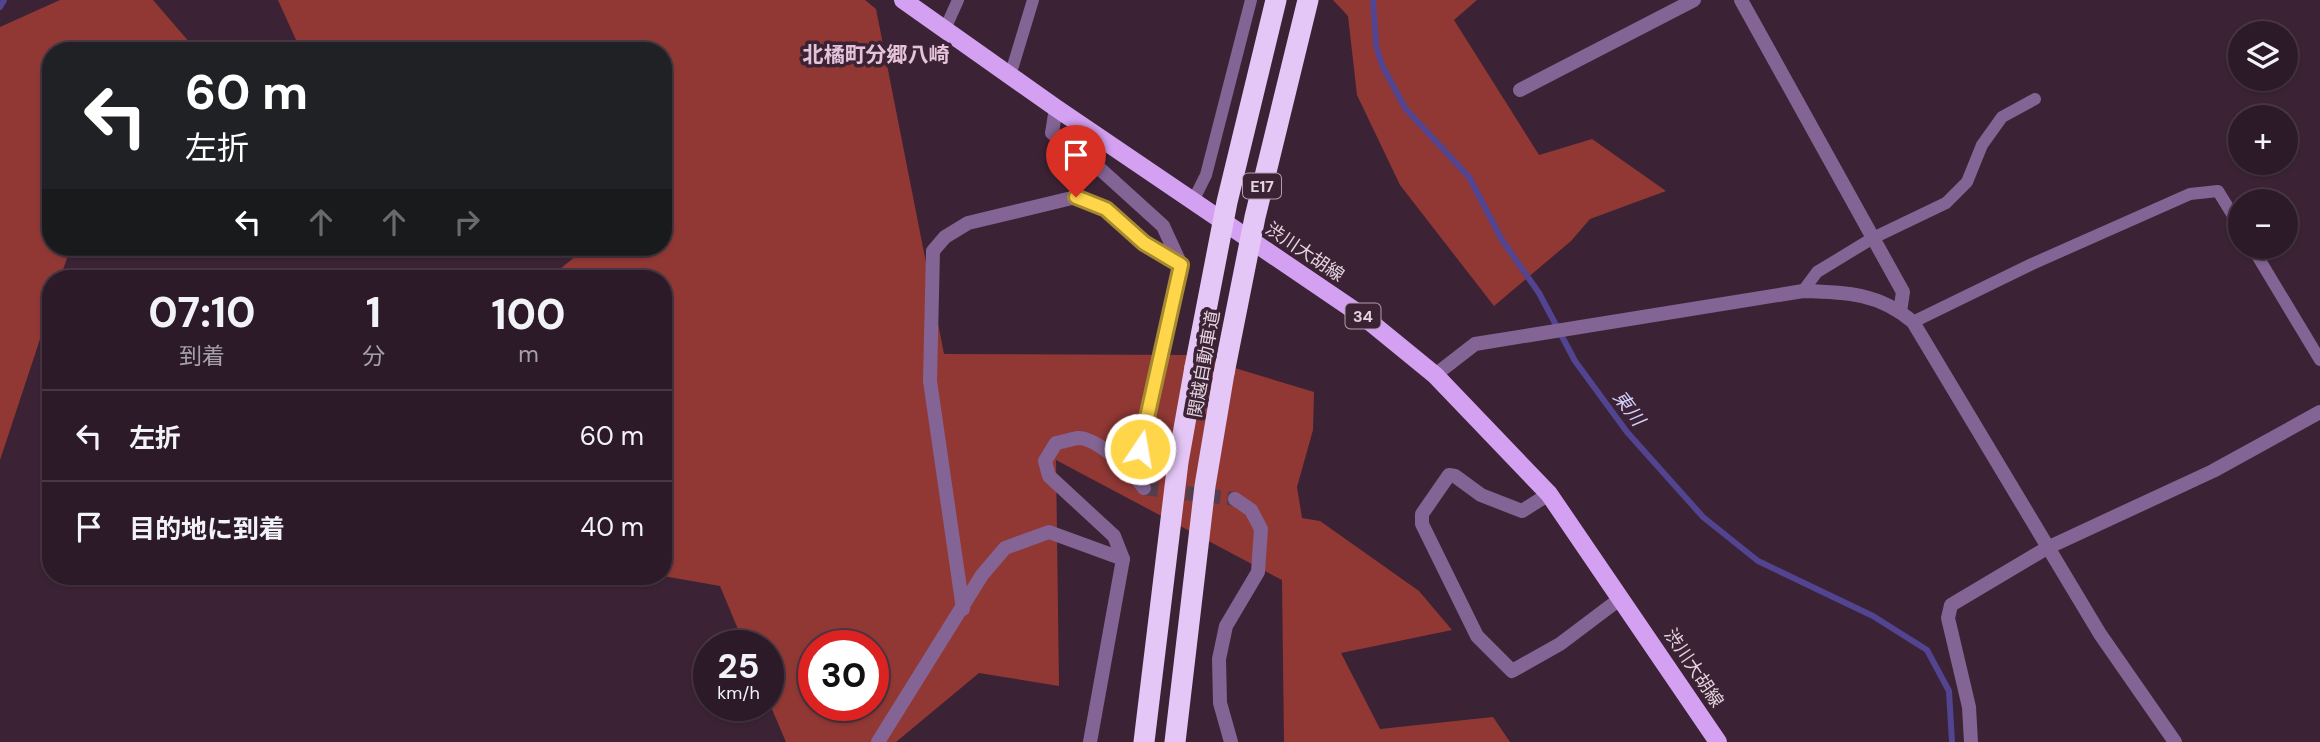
<!DOCTYPE html>
<html lang="ja">
<meta charset="utf-8">
<style>
:root{--surface:#2c1a28;--page:#342330;--text:#f1f3f6;--muted:#a6a1a8;--line:#483845}
body{margin:0;font-family:"DM Sans","Noto Sans JP",sans-serif;background:var(--page);color:var(--text);height:100vh;display:flex;flex-direction:column;font-size:26px;white-space:nowrap}
*{box-sizing:border-box;margin:0}
p{font-size:23px;color:var(--muted)}
.icon{flex:none;width:38px;height:38px;fill:none;stroke:currentColor;stroke-width:2;stroke-linecap:round;stroke-linejoin:round}
.map{position:relative;flex:1;overflow:hidden}
.side{position:absolute;left:42px;top:270px;width:630px;height:315px;display:flex;flex-direction:column;background:var(--surface);border-radius:28px;box-shadow:0 2px 5px #0004,0 0 0 2px var(--line)}
.side>*{flex:none}
.banner{position:absolute;left:42px;top:42px;width:630px;height:214px;border-radius:28px;box-shadow:0 2px 5px #0004,0 0 0 2px var(--line);background:#202124;color:#fff;overflow:hidden}
.fabs{position:absolute;left:2228px;top:21px;display:grid;gap:14px}
.fabs a{display:grid;place-items:center;width:70px;height:70px;border-radius:50%;background:var(--surface);box-shadow:0 2px 5px #0004,0 0 0 2px var(--line);font-size:35px}
.speed{position:absolute;left:693px;top:630px;display:flex;gap:14px;font-size:35px;font-weight:700;text-align:center}
.speed>*{display:grid;place-content:center;width:91px;height:91px;border-radius:50%;background:var(--surface);box-shadow:0 2px 5px #0004,0 0 0 2px var(--line);line-height:1}
.speed small{font-size:18px;font-weight:400}
.speed .limit{border:10px solid #d22;background:#fff;color:#111}
.pin{position:absolute;display:grid;place-items:center;width:60px;height:60px;color:#fff;margin:-72px -30px;border-radius:50% 50% 50% 0;rotate:-45deg;box-shadow:0 0 7px #0007}
.pin .icon{rotate:45deg}
.me{position:absolute;width:77px;margin:-38px;rotate:12deg;stroke-linejoin:round;filter:drop-shadow(0 0 5px #0008)}
.turn{display:flex;align-items:center;gap:24px;height:147px;padding:0 28px;font-size:32px}
.turn .icon{width:91px;height:91px;stroke-width:2.5}
.turn b{display:block;font-size:49px;line-height:60px}
.lanes{display:flex;align-items:center;height:66px;padding:0 28px;background:#0003;justify-content:center;gap:35px;direction:ltr}
.lanes .off{opacity:.35}
.eta{display:flex;justify-content:space-evenly;align-items:center;height:119px;text-align:center}
.eta b{font-size:42px;font-weight:700;line-height:49px}
ul{padding:0;list-style:none}
li{display:flex;align-items:center;gap:21px;height:91px;padding:0 28px;border-top:2px solid var(--line)}
li div{flex:1}
li b{display:block;font-size:26px}
li em{font-style:normal}
.map>svg:first-child{display:block}
.forest{fill:#913834;fill-rule:evenodd}
.lines{fill:none;stroke-linecap:round;stroke-linejoin:round}
.stream{stroke:#524491;stroke-width:6}
.minor-tunnel{stroke:#543e4e;stroke-width:14;stroke-dasharray:14 7;stroke-linecap:butt}
.service{stroke:#836495;stroke-width:12}
.minor{stroke:#836495;stroke-width:14}
.tertiary{stroke:#836495;stroke-width:14}
.primary{stroke:#d4a1f2;stroke-width:18}
.motorway{stroke:#e5c7f7;stroke-width:21}
.motorway-bridge{stroke:#e5c7f7;stroke-width:21}
.route-casing{stroke:#a68a30;stroke-width:18}
.route{stroke:#ffd54a;stroke-width:12}
.labels{text-anchor:middle;dominant-baseline:central;stroke-width:7;stroke-linejoin:round;paint-order:stroke}
.shield{fill:#3b2335;stroke:#b19fac;stroke-width:2}
.shield-label{font-size:16px;font-weight:bold;fill:#e4d4df}
.street-label{font-size:18px;fill:#e4d4df;stroke:#3b2335}
.water-label{font-size:19px;font-style:italic;fill:#d2cefb;stroke:#3b2335}
.quarter-label{font-size:21px;font-weight:bold;fill:#e5c4db;stroke:#3b2335}
</style>
<div class="map">
<svg width="2320" height="742" viewBox="0 0 2320 742">
<rect width="100%" height="100%" fill="#3b2335"/>
<g class="forest">
<polygon points="60,0 153,0 197,51 51,51 51,247 71,247 60,278 51,278 51,306 0,460 0,27"/>
<path d="M278 0H865L876 9 944 354 1192 355 1314 392 1313 430 1297 487 1302 518 1320 521 1419 591 1452 630 1341 653 1380 729 1493 717 1510 742H1284L1282 580 1056 460 1059 686 979 673 896 742H786L768 700V646H745L720 586 663 576V278H549L587 247H663V51H301ZM814 646H873V705H814Z"/>
<polygon points="1333,0 1477,0 1454,20 1539,155 1592,139 1666,191 1590,219 1571,241 1494,306 1400,185 1357,95 1348,16"/>
</g>
<g class="lines">
<g class="stream">
<polyline points="1373,0 1376,45 1382,65 1405,108 1469,177 1502,240 1539,293 1575,361 1627,432 1703,517 1758,561 1873,616 1927,650 1949,691 1952,742"/>
<polyline points="0,7 4,0"/>
</g>
<polyline class="minor-tunnel" points="1144,488 1235,499"/>
<g class="service">
<polyline points="945,29 958,0"/>
<polyline points="1013,66 1033,0"/>
<polyline points="1193,201 1206,175 1251,0"/>
<polyline points="2252,247 2320,360"/>
<polyline points="1803,291 1817,272 1873,238 1946,203 1967,182 1982,145 2002,117 2035,99"/>
<polyline points="1913,322 2032,264 2190,194 2218,191 2240,227"/>
</g>
<g class="minor">
<polyline points="1741,0 1903,292 1900,312"/>
<polyline points="1520,90 1694,0"/>
<polyline points="1056,108 1052,133 1099,168 1163,226 1181,265 1134,475"/>
<polyline points="1549,494 1522,511 1481,495 1455,476 1449,475 1422,514 1422,524 1477,636 1512,671 1560,644 1621,598"/>
<polyline points="963,609 930,381 933,251 945,237 968,223 1076,197 1106,209 1144,243 1181,265"/>
<polyline points="878,742 982,575 1005,548 1049,532 1123,559"/>
<path d="M1090 742 1123 559 1114 536 1049 476 1045 461 1056 443C1063 442 1071 439 1078 438 1098 438 1133 472 1144 488"/>
<polyline points="1231,742 1220,703 1219,659 1226,626 1258,572 1261,529 1251,510 1235,499"/>
<polyline points="1971,742 1969,707 1948,618 1951,605 2047,548 2213,471 2320,412"/>
</g>
<path class="tertiary" d="M1435 375 1475 344 1803 291C1846 292 1879 293 1913 322L2100 634 2175 742"/>
<polyline class="primary" points="903,0 1056,108 1364,317 1435,375 1549,494 1718,742"/>
<g class="motorway">
<polyline points="1144,742 1178,462 1195,367"/>
<polyline points="1175,742 1205,486 1224,373"/>
</g>
<g class="motorway-bridge">
<polyline points="1195,367 1227,202 1276,0"/>
<polyline points="1224,373 1255,217 1308,0"/>
</g>
</g>
<g class="lines">
<defs>
<polyline id="route" points="1076,197 1106,209 1144,243 1181,265 1140,449"/>
</defs>
<use href="#route" class="route-casing"/>
<use href="#route" class="route"/>
</g>
<g class="labels">
<g class="shield">
<rect x="1243" y="173.5" width="38" height="25" rx="5"/>
<rect x="1345.5" y="303.5" width="35" height="25" rx="5"/>
</g>
<g class="shield-label">
<text x="1262" y="186">E17</text>
<text x="1363" y="316">34</text>
</g>
<g class="street-label">
<text transform="translate(1305 252) rotate(34)">渋川大胡線</text>
<text transform="translate(1204 364) rotate(-80)">関越自動車道</text>
<text transform="translate(1694 668) rotate(56)">渋川大胡線</text>
</g>
<g class="water-label">
<text transform="translate(1629 408) rotate(53)">東川</text>
</g>
<g class="quarter-label">
<text x="876" y="55">北橘町分郷八崎</text>
</g>
</g>
</svg>
<div class="fabs">
<a><svg class="icon" aria-label="layers" viewBox="0 0 24 24"><path d="M12 4l9 5-9 5-9-5zM3 14l9 5 9-5"/></svg></a>
<a>+</a>
<a>−</a>
</div>
<div class="speed"><div>25<small>km/h</small></div><div class="limit">30</div></div>
<div class="pin" style="left:1076px;top:197px;background:#d93025"><svg class="icon" aria-label="arrive" viewBox="0 0 24 24"><path d="M6 21V4h12l-3 4 3 4H6"/></svg></div>
<svg class="me" style="left:1140px;top:449px" viewBox="-20 -20 40 40"><circle r="17" fill="#ffd54a" stroke="#fff" stroke-width="3"/><path d="M0-11L8 9 0 5-8 9z" fill="#fff"/></svg>
<div class="banner">
<div class="turn"><svg class="icon" aria-label="left" viewBox="0 0 24 24"><path d="M17 20v-9H6M10 6l-5 5 5 5"/></svg><div><b>60 m</b>左折</div></div>
<div class="lanes"><svg class="icon" aria-label="left" viewBox="0 0 24 24"><path d="M17 20v-9H6M10 6l-5 5 5 5"/></svg><svg class="icon off" aria-label="ahead" viewBox="0 0 24 24"><path d="M12 20V5M6 11l6-6 6 6"/></svg><svg class="icon off" aria-label="ahead" viewBox="0 0 24 24"><path d="M12 20V5M6 11l6-6 6 6"/></svg><svg class="icon off" aria-label="right" viewBox="0 0 24 24"><path d="M7 20v-9h11M14 6l5 5-5 5"/></svg></div>
</div>
<section class="side">
<div class="eta">
<div><b>07:10</b><p>到着</p></div>
<div><b>1</b><p>分</p></div>
<div><b>100</b><p>m</p></div>
</div>
<ul>
<li><svg class="icon" aria-label="left" viewBox="0 0 24 24"><path d="M17 20v-9H6M10 6l-5 5 5 5"/></svg><div><b>左折</b></div><em>60 m</em></li>
<li><svg class="icon" aria-label="arrive" viewBox="0 0 24 24"><path d="M6 21V4h12l-3 4 3 4H6"/></svg><div><b>目的地に到着</b></div><em>40 m</em></li>
</ul>
</section>
</div>
